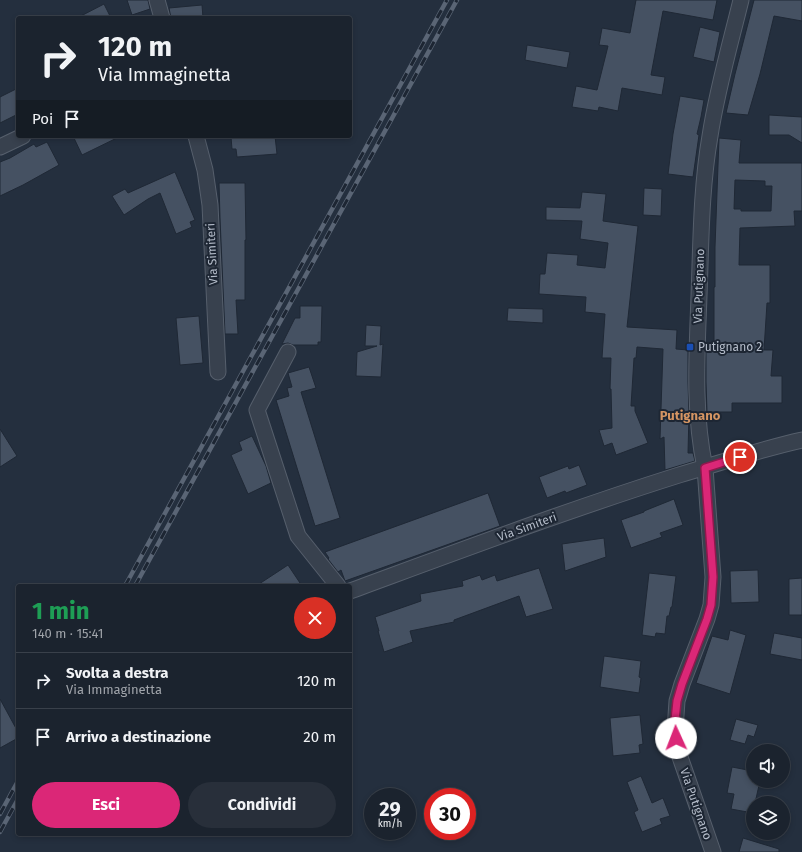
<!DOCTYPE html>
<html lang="it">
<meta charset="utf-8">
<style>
:root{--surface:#1b232e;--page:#282f3a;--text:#f1f3f6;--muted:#a0a4aa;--line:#39404a;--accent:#db2777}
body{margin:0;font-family:"Fira Sans",sans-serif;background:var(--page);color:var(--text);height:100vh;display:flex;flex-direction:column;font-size:15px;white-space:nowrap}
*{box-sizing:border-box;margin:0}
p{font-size:13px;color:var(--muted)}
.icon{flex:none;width:22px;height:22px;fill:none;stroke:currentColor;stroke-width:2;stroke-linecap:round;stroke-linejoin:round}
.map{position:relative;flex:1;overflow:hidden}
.panel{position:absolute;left:16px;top:584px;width:336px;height:252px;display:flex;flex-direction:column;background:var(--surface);border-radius:4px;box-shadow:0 2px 6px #0003,0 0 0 1px var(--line)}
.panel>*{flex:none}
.banner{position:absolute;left:16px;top:16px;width:336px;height:122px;border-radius:4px;box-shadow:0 2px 6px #0003,0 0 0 1px var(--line);background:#1b232e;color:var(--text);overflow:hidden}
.tools{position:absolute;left:746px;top:744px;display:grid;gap:8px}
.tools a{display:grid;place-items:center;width:44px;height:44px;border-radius:50%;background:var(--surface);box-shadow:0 2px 6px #0003,0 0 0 1px var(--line);font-size:20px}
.speed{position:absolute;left:364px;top:788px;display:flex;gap:8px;font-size:20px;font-weight:700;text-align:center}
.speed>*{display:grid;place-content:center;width:52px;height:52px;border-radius:50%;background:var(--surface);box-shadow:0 2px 6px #0003,0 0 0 1px var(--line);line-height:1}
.speed small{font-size:10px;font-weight:400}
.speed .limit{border:6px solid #d22;background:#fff;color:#111}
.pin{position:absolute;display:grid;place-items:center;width:34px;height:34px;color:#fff;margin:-17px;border:2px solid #fff;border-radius:50%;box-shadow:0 1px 4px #0007}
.me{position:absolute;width:44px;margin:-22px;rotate:358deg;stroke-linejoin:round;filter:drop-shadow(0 0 3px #0008)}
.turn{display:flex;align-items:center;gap:14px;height:84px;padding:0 16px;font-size:18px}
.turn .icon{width:52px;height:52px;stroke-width:2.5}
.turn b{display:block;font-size:28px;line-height:34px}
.then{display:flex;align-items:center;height:38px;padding:0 16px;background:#0003;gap:8px;font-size:15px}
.round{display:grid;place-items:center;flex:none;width:42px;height:42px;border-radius:21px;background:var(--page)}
.summary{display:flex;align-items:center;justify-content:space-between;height:68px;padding:0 16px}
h1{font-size:24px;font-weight:700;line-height:30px;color:#1e9e55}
.button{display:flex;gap:8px;margin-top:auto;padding:8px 16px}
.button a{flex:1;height:46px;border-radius:24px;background:var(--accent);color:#fff;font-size:16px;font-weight:700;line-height:46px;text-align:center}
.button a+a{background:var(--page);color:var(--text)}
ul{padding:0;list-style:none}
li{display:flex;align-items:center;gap:12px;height:56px;padding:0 16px;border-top:1px solid var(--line)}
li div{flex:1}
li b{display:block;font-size:15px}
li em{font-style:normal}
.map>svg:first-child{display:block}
.building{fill:#455162;stroke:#1f2835;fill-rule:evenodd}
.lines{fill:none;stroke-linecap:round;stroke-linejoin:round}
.minor-casing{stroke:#565f6c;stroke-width:17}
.minor{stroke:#38414e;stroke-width:15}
.rail-casing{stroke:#5a6575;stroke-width:4.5}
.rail{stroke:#1d2633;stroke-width:3;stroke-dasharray:9;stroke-linecap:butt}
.route-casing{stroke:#8e194d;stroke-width:10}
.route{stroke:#db2777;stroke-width:7}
.transit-dot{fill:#1a4fb4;stroke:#1d2633;stroke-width:1.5}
.labels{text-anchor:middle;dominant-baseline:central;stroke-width:4;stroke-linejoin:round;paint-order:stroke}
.street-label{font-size:12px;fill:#b4bcc9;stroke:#1d2633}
.poi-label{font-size:12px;fill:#b4bcc9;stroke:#1d2633;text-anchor:start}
.neighbourhood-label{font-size:13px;font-weight:bold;fill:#d59563;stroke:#1d2633}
</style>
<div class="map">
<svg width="802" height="852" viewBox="0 0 802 852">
<rect width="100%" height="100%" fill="#242f3e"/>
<g class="building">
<polygon points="127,0 148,0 150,9 132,15"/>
<polygon points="636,0 717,0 713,20 663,11 651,75 665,77 662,95 622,88 618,111 599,107 598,111 572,107 576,86 597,90 608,46 599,45 602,28 630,33"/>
<polygon points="754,0 802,0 802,21 774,16 760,74 748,115 726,113 735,74"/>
<polygon points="104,4 111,18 77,18"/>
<polygon points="202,5 203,18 171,18 169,8"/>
<polygon points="700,27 720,32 714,62 693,57"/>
<polygon points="527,45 570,52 567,68 525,60"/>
<polygon points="18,88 18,114 0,123 0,97"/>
<polygon points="680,96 704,100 701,117 697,134 699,135 693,177 668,174 673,134"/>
<polygon points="769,115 802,117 802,143 789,135 769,135"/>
<polygon points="73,136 121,136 82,155"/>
<polygon points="237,136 275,136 277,154 237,157 236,149 232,149 231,137"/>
<path d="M719 138 741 140 739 163H802V211H794L795 226 740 228 739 265H770V303H767L764 350H773L771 376H782V403H732V412H707L706 382V350H709V347H714V287H715V247ZM735 180 765 181V186H772L771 211H741V209H734Z"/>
<polygon points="47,142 59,165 23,185 0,196 0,162 10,158 34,144 36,147"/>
<polygon points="175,172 195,220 190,222 192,227 176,234 160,193 148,199 124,215 112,196 125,189 128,193"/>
<polygon points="219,183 245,183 246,240 245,240 245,300 236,300 238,334 225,334 220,218"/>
<polygon points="644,188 662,189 661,216 643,215"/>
<polygon points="582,192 606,194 603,221 638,226 627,327 677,330 676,349 688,350 688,382 689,413 688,453 693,453 695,461 665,470 664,437 660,439 663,349 637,347 636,358 634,358 631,406 635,406 635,411 648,443 616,455 612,443 604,446 599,430 612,428 611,389 610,389 611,358 602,358 605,314 585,312 586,297 539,294 540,274 545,274 547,253 578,255 577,265 605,268 608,243 580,239 582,221 546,220 546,207 580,208"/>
<polygon points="300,306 322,306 321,342 318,342 318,345 293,345 288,343 282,344 295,318 300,318"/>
<polygon points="508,308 543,309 543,323 507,321"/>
<polygon points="199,316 203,363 180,365 176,318"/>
<polygon points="366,325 381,326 380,345 383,344 381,377 356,376 357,352 377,346 365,346"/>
<polygon points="309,367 316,388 301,392 340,518 315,526 276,400 289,396 287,388 292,387 288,373"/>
<polygon points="0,429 17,456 0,467"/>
<polygon points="252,436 266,466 271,483 248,494 231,455 242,450 239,442"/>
<polygon points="579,465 587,485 566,493 565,491 547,498 539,477 568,466 569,469"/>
<polygon points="488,493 500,526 345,581 341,570 338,572 328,559 329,558 325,552"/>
<polygon points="674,499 683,525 660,533 662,537 631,548 621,520 644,512 644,511"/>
<polygon points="604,538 606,557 565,571 562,544"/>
<polygon points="288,565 302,586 256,586"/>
<polygon points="539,568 553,609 526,617 519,596 454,620 454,622 410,631 413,642 384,652 378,631 379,631 375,617 421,601 420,594 463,586 462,581 480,575 482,580 495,575 497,581"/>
<polygon points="758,570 759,602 731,603 730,571"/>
<polygon points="649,573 676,576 672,607 671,607 669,616 667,616 665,634 656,633 655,637 642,635"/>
<polygon points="802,578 802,615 789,615 789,579"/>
<polygon points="730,630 746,635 730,694 696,683 712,636 728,640"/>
<polygon points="774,633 802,638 802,660 770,654"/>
<polygon points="604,656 641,661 639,677 641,678 639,693 600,687"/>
<polygon points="0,699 18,732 18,738 0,748"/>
<polygon points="640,715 643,744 639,745 640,753 613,756 610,718"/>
<polygon points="736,719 758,725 754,737 748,735 745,744 730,740"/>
<polygon points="732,767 753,771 753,781 760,781 755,803 753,803 753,813 731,809 734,794 727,793"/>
<polygon points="641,776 652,803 663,798 670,816 660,819 662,824 642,832 634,812 638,810 627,782"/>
<polygon points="743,838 779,849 779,852 739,852"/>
</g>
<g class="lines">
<defs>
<g id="minor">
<polyline points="157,0 162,18"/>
<polyline points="196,136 205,170 210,205 218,372"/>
<polyline points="0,147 23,136"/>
<polyline points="288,352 257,410 298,536 338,586"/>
<path d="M350 591C459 551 568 510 679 475 720 463 761 449 802 440"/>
<path d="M713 852 680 757 677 748 675 730 677 701 682 684 707 619 711 605 713 577 705 468C693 411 697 353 699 296 701 242 701 188 710 136 717 90 730 45 741 0"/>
</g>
</defs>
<use href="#minor" class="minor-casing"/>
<use href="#minor" class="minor"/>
<defs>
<g id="rail">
<polyline points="125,586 447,0"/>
<polyline points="135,586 457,0"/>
<polyline points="0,814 18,781"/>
<polyline points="0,832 18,799"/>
</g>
</defs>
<use href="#rail" class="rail-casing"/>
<use href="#rail" class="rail"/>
</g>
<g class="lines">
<defs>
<polyline id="route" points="676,738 675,720 677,701 682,684 707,619 711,605 713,577 705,468 740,457"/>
</defs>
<use href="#route" class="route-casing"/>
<use href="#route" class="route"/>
</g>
<rect class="transit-dot" x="686" y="343" width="8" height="8" rx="2"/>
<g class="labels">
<g class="street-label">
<text transform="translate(212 254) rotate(-93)">Via Simiteri</text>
<text transform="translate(699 286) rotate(-88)">Via Putignano</text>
<text transform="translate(527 527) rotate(-20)">Via Simiteri</text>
<text transform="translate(696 804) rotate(71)">Via Putignano</text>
</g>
<g class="poi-label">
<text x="698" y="347">Putignano 2</text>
</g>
<g class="neighbourhood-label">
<text x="690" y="415">Putignano</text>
</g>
</g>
</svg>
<div class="tools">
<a><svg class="icon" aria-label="sound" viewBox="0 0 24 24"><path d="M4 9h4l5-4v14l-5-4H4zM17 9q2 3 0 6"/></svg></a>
<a><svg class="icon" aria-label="layers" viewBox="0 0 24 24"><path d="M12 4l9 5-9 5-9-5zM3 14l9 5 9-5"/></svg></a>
</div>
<div class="speed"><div>29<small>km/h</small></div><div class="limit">30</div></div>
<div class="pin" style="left:740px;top:457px;background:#d93025"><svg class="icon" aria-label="arrive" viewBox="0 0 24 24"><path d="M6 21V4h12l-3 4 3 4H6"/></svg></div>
<svg class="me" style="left:676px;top:738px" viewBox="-20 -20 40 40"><circle r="19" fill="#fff"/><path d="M0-13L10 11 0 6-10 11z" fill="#db2777"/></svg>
<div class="banner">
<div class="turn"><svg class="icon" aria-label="right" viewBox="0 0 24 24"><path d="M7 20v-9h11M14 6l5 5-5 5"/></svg><div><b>120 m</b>Via Immaginetta</div></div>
<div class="then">Poi<svg class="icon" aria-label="arrive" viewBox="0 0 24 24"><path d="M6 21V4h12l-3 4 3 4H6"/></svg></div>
</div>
<section class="panel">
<div class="summary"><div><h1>1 min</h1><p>140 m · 15:41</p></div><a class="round" style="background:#d93025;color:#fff"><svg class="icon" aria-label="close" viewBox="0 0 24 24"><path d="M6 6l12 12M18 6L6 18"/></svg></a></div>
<ul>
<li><svg class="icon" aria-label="right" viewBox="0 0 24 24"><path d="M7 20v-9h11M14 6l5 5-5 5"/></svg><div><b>Svolta a destra</b><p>Via Immaginetta</p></div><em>120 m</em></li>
<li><svg class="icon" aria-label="arrive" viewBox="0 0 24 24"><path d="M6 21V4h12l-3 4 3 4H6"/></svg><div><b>Arrivo a destinazione</b></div><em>20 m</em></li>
</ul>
<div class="button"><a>Esci</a><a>Condividi</a></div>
</section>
</div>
